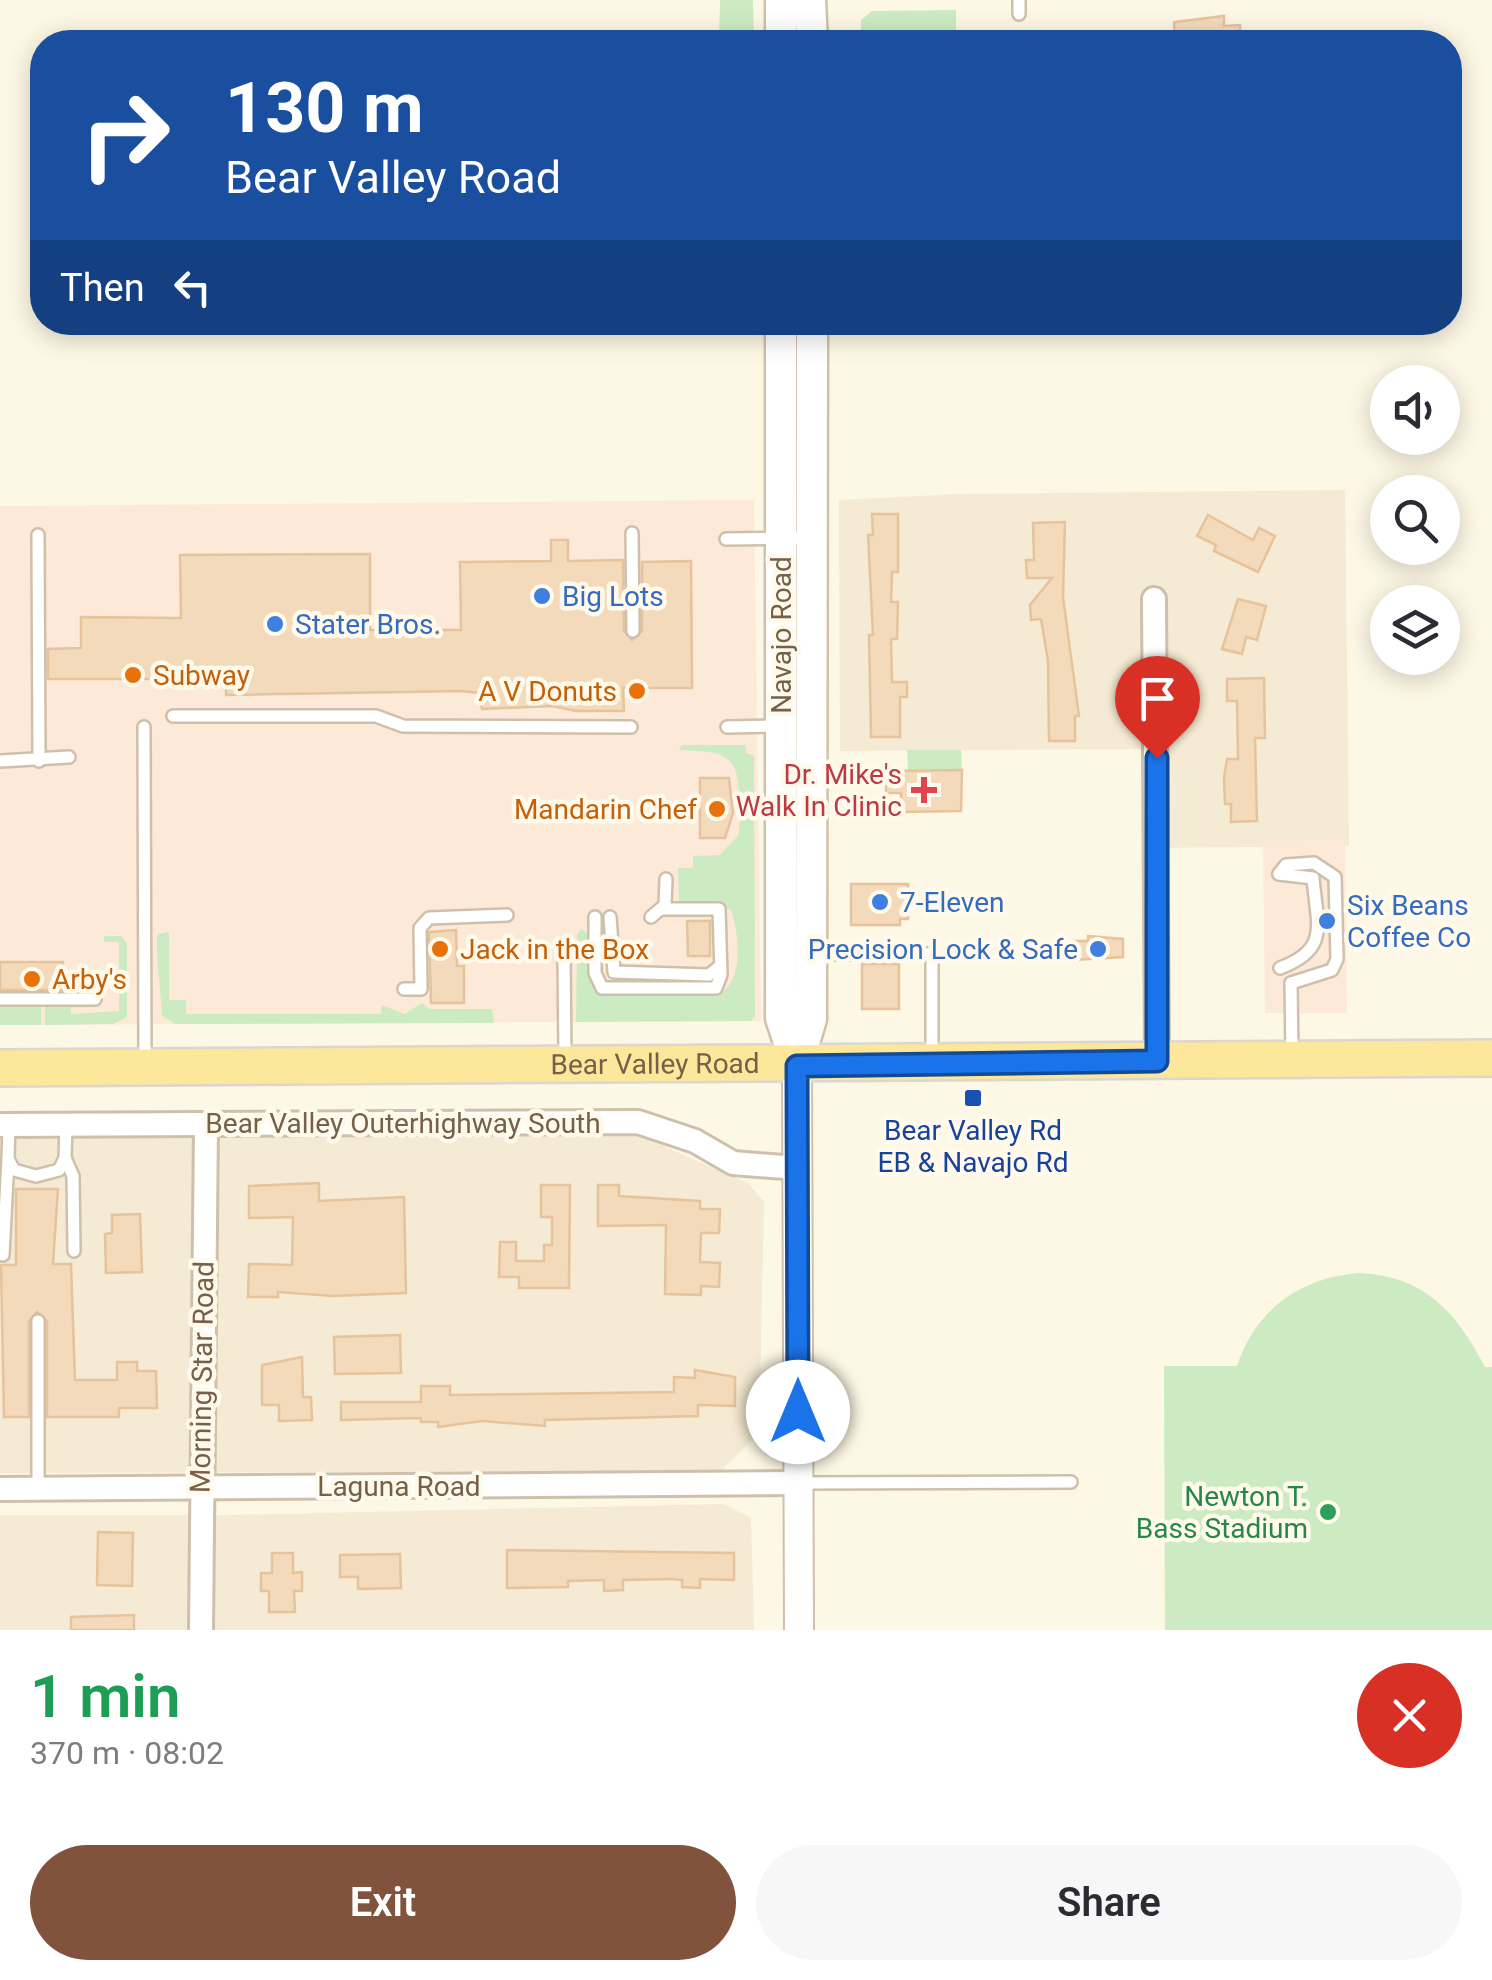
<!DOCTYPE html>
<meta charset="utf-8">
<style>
:root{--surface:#fff;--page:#f7f7f7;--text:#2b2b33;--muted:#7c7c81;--accent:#81523c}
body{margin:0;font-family:Roboto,sans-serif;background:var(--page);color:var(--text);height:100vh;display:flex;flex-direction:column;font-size:38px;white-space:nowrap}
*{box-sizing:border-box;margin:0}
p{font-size:32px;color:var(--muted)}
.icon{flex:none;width:55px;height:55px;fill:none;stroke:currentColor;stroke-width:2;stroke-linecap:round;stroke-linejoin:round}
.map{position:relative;height:1630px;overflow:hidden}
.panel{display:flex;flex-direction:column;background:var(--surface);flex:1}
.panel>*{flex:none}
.banner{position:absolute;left:30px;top:30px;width:1432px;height:305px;border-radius:40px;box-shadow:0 5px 25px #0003;background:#1a4fa0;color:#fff;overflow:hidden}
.fabs{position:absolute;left:1370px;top:365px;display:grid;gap:20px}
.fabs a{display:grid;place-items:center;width:90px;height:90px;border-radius:50%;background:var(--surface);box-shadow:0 5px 25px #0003;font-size:50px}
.pin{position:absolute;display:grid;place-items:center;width:85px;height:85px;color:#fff;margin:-102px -42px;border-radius:50% 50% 50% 0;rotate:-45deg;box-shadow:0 0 10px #0007}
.pin .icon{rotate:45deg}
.me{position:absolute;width:110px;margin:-55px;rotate:0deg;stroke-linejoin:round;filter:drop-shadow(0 0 8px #0008)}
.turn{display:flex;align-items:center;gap:35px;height:210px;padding:0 30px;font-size:45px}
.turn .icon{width:130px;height:130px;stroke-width:2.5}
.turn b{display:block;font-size:70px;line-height:85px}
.then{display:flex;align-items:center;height:95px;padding:0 30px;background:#0003;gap:20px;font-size:38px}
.round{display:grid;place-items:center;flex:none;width:105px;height:105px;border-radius:52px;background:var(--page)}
.summary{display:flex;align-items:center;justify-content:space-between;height:170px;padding:0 30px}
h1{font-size:60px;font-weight:600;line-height:75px;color:#1e9e55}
.action{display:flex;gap:20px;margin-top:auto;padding:20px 30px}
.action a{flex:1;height:115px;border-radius:60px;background:var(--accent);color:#fff;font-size:40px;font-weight:600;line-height:115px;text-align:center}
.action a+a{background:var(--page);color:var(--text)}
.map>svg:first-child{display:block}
.residential{fill:#f5ead3}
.commercial{fill:#fde9d8}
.green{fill:#cdebc2}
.building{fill:#f3dabb;stroke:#e6c39b;stroke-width:2.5}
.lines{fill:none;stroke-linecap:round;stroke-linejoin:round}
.service-casing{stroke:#cfc0ab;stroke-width:16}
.minor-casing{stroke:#cfc0ab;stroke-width:28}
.tertiary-casing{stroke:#cfc0ab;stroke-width:32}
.secondary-casing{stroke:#d2c1a8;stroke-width:35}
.primary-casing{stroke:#dcd6d0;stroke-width:40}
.service{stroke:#fff;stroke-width:11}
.minor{stroke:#fff;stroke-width:22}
.tertiary{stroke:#fff;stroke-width:28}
.secondary{stroke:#fff;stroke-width:30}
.primary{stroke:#fde79b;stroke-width:35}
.route-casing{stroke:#114b97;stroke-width:25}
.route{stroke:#1a73e8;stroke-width:18}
.shop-dot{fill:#3f7fe0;stroke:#fffaec;stroke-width:4}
.food-dot{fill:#e8710a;stroke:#fffaec;stroke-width:4}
.health-dot{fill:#e0444e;stroke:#fffaec;stroke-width:4}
.transit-dot{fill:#1a4fb4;stroke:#fffaec;stroke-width:4}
.leisure-dot{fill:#2e9e5b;stroke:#fffaec;stroke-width:4}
.labels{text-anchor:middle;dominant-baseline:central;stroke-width:9;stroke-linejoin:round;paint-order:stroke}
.shop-label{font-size:28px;fill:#366cbe;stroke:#fffaec;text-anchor:start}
.street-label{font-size:28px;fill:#776049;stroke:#fffaec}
.food-label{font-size:28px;fill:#c56008;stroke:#fffaec;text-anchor:start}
.health-label{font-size:28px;fill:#be3a42;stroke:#fffaec;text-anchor:end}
.transit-label{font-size:28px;fill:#164399;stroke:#fffaec}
.leisure-label{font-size:28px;fill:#27864d;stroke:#fffaec;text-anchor:end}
</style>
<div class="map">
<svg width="1492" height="1630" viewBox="0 0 1492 1630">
<rect width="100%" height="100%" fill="#fdf7e5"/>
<g class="residential">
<polygon points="837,323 1075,323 1075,334 837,335"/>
<polygon points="1345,490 1349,846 1144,848 1142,749 840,751 839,500 959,494"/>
<polygon points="636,1134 748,1183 764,1202 759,1433 721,1471 0,1473 0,1138"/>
<polygon points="723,1504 751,1518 754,1630 0,1630 0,1515 226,1515"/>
</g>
<g class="commercial">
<polygon points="754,500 761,1021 0,1025 0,506"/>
<polygon points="1345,840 1347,1013 1265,1013 1263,841"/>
</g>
<g class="green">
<polygon points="720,0 753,0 754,42 719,42"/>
<polygon points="956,10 956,42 861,42 861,20 872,11"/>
<path d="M682 745H746V753L754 756 755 1016 751 1021 576 1022 577 934 582 929 590 937 591 977 604 993 715 995C744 988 740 934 731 911L721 904 679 903 678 868H693V856L719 855 738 836C741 823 739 809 739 795 738 750 719 752 679 750Z"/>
<polygon points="907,750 961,750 962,770 908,771"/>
<path d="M169 932V1000H186V1014H381L382 1005 404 1014 422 1003 430 1009H492L494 1023 176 1024 162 1016C162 999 154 944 158 934Z"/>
<polygon points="104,936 122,936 127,944 127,1017 113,1024 45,1025 45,1001 71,1001 71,1014 119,1011 119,942 104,942"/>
<rect x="0" y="1001" width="41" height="24"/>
<path d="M1360 1273C1425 1276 1457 1313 1485 1367H1492V1630H1165L1164 1366H1237C1256 1309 1301 1277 1360 1273Z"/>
</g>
<g class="building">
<polygon points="1224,16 1224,26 1240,25 1240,42 1175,42 1174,22"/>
<polygon points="872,514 898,514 898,572 892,572 891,602 898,602 897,639 891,639 892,682 907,682 907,697 900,697 900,737 871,737 869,635 873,635 868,535 873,535"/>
<polygon points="1208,515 1253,540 1259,528 1275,536 1258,572 1214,551 1216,545 1197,536"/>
<polygon points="1065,522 1063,597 1079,716 1075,716 1075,741 1049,741 1048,661 1041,619 1031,620 1030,605 1052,578 1027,578 1026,560 1034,560 1033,523"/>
<polygon points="551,540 568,540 568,561 623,560 624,631 632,640 642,631 642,562 691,561 692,688 623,688 624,711 576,711 552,706 482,709 479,693 461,691 226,695 226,683 181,683 181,679 48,679 48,649 81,648 81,617 181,618 180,555 370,554 370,630 461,630 460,562 551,561"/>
<polygon points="1238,599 1266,606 1257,640 1246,637 1242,654 1222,649"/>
<polygon points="1264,678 1265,738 1255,738 1257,821 1231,822 1231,804 1225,804 1224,778 1227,759 1238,759 1237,701 1227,701 1227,679"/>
<polygon points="962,770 961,811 901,812 901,793 886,793 886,771"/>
<polygon points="700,778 729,778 733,813 725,838 700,838"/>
<polygon points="851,884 908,884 908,919 900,919 900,925 851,925"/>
<polygon points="687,921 710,921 710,956 688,956"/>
<polygon points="456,930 457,966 464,966 464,1003 431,1003 429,932"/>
<polygon points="1088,936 1123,939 1123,957 1074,960 1073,941 1088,941"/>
<rect x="0" y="962" width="63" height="28"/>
<rect x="862" y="964" width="37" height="45"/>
<polygon points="319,1183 319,1201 404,1197 406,1293 333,1296 278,1292 278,1297 248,1297 249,1264 292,1265 293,1217 249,1218 249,1186"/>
<polygon points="541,1185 570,1185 569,1288 519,1288 519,1277 499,1277 500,1242 516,1242 516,1261 544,1261 544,1245 552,1245 552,1217 541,1217"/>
<polygon points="598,1185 619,1185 619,1196 700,1201 700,1209 720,1209 719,1233 701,1233 700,1262 720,1263 719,1287 701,1286 701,1295 665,1294 666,1225 598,1226"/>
<polygon points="16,1189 58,1189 53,1264 71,1264 75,1380 117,1380 117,1362 137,1362 137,1371 156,1371 157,1408 119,1408 119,1417 47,1417 47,1321 37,1312 29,1321 29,1417 4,1417 1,1265 16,1265"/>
<polygon points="140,1214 142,1272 106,1273 105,1234 112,1233 112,1215"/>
<polygon points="400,1335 401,1373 335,1374 334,1337"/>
<polygon points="302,1357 303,1397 311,1397 312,1420 279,1421 279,1405 262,1405 262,1365"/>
<polygon points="695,1370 735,1377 735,1406 698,1405 698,1416 545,1420 545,1426 482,1421 438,1427 438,1422 421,1422 421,1418 341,1420 341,1402 421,1402 421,1386 450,1386 450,1395 674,1392 674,1377 695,1378"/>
<polygon points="98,1532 133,1533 132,1586 97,1585"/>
<polygon points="507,1550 734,1553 734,1580 700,1579 700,1588 682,1587 682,1580 670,1579 623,1580 623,1590 604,1591 604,1580 568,1581 568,1587 507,1588"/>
<polygon points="272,1553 293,1553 293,1573 302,1572 302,1591 294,1591 295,1612 269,1612 269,1591 261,1591 261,1573 272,1573"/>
<polygon points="400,1554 401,1588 358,1589 358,1577 340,1577 340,1555"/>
<polygon points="134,1615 134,1630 71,1630 71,1617"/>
</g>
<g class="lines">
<defs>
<g id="service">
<polyline points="1019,0 1019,14"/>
<polyline points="632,533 633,631"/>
<polyline points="38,535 39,761"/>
<polyline points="726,539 811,538"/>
<polyline points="173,716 376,716 403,726 631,727"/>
<polyline points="144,727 145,1063"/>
<polyline points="727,727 782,726"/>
<polyline points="0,761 69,757"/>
<polyline points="1279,874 1286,865 1314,863 1335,877 1337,959 1332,970 1291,983 1292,1056"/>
<path d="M1279 874 1313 878C1317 926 1330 949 1280 968"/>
<polyline points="595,917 595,973 602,988 716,988 721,975 719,909 662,909"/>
<polyline points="610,917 614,972 709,975 720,966"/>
<polyline points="651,917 665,905 666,879"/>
<polyline points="564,953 565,1058"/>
<polyline points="815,954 932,954 932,1058"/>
<polyline points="404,989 421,989 420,928 429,918 507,915"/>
<polyline points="0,999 95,999"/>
<polyline points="9,1125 8,1159 14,1170 36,1176 59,1170 65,1158 66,1125"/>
<polyline points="65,1158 73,1176 74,1251"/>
<polyline points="3,1255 8,1159"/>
<polyline points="800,1483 1071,1482"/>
<polyline points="38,1488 38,1321"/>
</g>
<g id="minor">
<polyline points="1154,599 1157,1061"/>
<polyline points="0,1125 638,1122 695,1141 733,1163 797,1168"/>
<polyline points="0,1489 798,1483"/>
<polyline points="201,1630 206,1124"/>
</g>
<polyline id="tertiary" points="797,1066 799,1630"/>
<g id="secondary">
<polyline points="781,0 781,42"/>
<polyline points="810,0 812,42"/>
<polyline points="781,322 781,1018 797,1066"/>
<polyline points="797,1066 811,1019 812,322"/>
</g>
<g id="primary">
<path id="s1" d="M0 1068 1492 1058"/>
</g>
</defs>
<use href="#service" class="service-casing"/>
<use href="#minor" class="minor-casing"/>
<use href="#tertiary" class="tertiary-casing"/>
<use href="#secondary" class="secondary-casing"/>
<use href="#primary" class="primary-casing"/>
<use href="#service" class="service"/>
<use href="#minor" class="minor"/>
<use href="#tertiary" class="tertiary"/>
<use href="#secondary" class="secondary"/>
<use href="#primary" class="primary"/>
</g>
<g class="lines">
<defs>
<polyline id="route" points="798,1412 797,1066 1157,1061 1157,758"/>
</defs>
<use href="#route" class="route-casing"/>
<use href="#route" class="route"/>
</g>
<g class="shop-dot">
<circle cx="542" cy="596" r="10"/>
<circle cx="275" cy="624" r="10"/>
<circle cx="880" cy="902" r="10"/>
<circle cx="1327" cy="921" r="10"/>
<circle cx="1098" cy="949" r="10"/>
</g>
<g class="food-dot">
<circle cx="133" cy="675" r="10"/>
<circle cx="637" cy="691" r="10"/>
<circle cx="717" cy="809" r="10"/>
<circle cx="440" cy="949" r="10"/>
<circle cx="32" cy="979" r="10"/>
</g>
<path class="health-dot" d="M919 775h10v10h10v10h-10v10h-10v-10h-10v-10h10z"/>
<rect class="transit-dot" x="963" y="1088" width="20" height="20" rx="5"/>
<circle class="leisure-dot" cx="1328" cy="1512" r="10"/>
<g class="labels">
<g class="shop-label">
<text x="562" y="596">Big Lots</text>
<text x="295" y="624">Stater Bros.</text>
<text x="900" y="902">7-Eleven</text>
<text x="1347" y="905">Six Beans<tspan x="1347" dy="32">Coffee Co</tspan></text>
<text x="1078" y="949" text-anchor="end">Precision Lock &amp; Safe</text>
</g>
<g class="street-label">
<text transform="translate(781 635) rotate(-90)">Navajo Road</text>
<text stroke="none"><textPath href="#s1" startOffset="655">Bear Valley Road</textPath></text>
<text x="403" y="1123">Bear Valley Outerhighway South</text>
<text transform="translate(202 1377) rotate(-89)">Morning Star Road</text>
<text x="399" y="1486">Laguna Road</text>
</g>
<g class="food-label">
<text x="153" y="675">Subway</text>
<text x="617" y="691" text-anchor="end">A V Donuts</text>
<text x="697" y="809" text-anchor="end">Mandarin Chef</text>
<text x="460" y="949">Jack in the Box</text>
<text x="52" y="979">Arby's</text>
</g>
<g class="health-label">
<text x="902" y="774">Dr. Mike's<tspan x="902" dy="32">Walk In Clinic</tspan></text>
</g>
<g class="transit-label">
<text x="973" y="1130">Bear Valley Rd<tspan x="973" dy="32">EB &amp; Navajo Rd</tspan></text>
</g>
<g class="leisure-label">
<text x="1308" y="1496">Newton T.<tspan x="1308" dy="32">Bass Stadium</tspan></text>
</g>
</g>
</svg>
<div class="fabs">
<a><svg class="icon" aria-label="sound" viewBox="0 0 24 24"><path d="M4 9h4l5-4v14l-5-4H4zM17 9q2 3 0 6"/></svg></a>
<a><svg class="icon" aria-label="search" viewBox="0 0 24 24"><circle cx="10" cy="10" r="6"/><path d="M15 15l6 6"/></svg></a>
<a><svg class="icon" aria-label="layers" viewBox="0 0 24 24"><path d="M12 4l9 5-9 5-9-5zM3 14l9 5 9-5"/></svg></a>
</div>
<div class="pin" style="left:1157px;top:758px;background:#d93025"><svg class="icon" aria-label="arrive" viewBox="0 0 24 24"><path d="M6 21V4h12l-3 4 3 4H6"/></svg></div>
<svg class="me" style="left:798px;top:1412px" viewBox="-20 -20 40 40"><circle r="19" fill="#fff"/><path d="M0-13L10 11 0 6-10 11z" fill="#1a73e8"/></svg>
<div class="banner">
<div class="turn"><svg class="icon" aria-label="right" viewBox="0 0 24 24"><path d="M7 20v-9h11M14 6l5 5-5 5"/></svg><div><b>130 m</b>Bear Valley Road</div></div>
<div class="then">Then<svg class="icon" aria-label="left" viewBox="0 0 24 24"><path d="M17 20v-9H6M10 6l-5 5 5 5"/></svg></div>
</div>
</div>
<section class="panel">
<div class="summary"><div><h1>1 min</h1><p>370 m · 08:02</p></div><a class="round" style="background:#d93025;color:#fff"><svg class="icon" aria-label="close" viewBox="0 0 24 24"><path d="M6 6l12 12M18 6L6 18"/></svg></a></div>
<div class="action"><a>Exit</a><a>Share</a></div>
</section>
